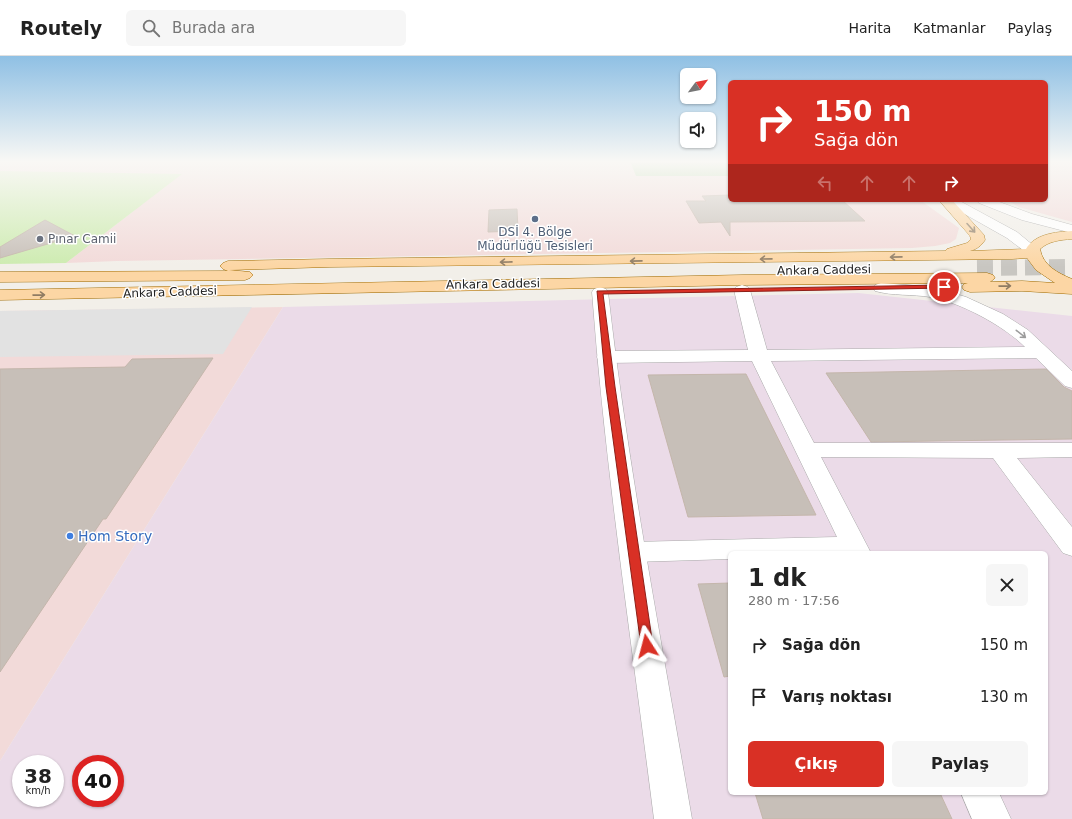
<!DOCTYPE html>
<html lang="tr">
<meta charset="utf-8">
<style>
:root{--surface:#fff;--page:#f6f6f6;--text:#222;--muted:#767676;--line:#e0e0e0;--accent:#d93025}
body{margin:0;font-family:"DejaVu Sans",sans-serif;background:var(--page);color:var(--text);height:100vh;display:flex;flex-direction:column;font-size:15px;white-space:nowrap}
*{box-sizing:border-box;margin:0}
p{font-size:13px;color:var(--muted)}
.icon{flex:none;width:22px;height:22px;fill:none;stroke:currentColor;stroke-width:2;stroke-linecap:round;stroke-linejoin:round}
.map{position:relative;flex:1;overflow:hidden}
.details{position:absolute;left:728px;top:495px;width:320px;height:244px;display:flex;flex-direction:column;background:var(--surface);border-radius:6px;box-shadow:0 1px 3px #0004}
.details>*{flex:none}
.top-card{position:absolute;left:728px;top:24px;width:320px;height:122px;border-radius:6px;box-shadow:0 1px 3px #0004;background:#d93025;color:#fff;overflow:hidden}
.needle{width:26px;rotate:58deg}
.tools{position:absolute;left:680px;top:12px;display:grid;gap:8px}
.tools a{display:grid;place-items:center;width:36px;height:36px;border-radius:6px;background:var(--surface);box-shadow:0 1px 3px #0004;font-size:20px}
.speed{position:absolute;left:12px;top:699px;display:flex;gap:8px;font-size:20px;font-weight:700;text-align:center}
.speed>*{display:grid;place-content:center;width:52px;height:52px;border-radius:50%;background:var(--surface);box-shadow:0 1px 3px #0004;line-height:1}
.speed small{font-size:10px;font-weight:400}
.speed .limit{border:6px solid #d22;background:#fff;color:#111}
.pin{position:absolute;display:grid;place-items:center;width:34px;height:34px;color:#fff;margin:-17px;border:2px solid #fff;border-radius:50%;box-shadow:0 1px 4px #0007}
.me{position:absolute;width:44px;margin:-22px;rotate:351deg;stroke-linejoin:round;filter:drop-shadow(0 0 3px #0008)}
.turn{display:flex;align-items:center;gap:14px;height:84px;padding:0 20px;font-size:18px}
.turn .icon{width:52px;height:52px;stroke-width:2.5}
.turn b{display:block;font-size:28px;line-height:34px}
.lanes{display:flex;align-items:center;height:38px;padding:0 20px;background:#0003;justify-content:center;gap:20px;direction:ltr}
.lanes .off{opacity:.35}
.round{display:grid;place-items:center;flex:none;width:42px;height:42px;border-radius:6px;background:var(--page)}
.summary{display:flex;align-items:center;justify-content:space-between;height:68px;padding:0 20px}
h1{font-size:24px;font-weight:700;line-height:30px}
.action{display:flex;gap:8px;margin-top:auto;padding:8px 20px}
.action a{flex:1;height:46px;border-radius:6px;background:var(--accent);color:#fff;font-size:16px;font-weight:700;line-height:46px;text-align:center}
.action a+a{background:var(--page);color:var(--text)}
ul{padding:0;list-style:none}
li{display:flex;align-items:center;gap:12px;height:52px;padding:0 20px}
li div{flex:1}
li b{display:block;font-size:15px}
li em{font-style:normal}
header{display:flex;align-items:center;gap:24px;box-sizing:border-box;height:56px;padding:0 20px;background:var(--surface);border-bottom:1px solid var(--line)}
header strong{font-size:19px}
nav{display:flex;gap:22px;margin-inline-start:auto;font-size:14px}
.search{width:280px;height:36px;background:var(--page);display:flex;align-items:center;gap:10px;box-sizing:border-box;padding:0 14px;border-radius:6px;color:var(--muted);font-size:15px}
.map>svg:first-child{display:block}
.commercial{fill:#f2dad9}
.industrial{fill:#ebdbe8;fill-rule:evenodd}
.grass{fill:#cdebb0}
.forest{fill:#add19e}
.parking{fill:#e2e2e2}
.building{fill:#c7bfb8;stroke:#c4b6ab}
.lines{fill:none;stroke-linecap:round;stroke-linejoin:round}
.primary-tunnel{stroke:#c8c6c1;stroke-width:16;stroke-dasharray:16 8;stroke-linecap:butt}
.minor-casing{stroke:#a9a9a9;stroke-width:1}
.tertiary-casing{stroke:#a9a9a9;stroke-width:1}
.primary-casing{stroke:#a06b00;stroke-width:1}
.minor{fill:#fff;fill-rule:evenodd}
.tertiary{fill:#fff;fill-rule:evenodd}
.primary{fill:#fcd6a4;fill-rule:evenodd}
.oneway{stroke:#8f7c63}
.oneway2{stroke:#9c9c9c}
.route{fill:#d93025;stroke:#8d1f18}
.service-dot{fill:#5c6f8a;stroke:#fff;stroke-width:1.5}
.worship-dot{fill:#6b7280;stroke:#fff;stroke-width:1.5}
.shop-dot{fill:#3f7fe0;stroke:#fff;stroke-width:1.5}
.labels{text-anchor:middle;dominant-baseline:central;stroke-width:3;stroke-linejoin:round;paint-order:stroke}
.far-service-label{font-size:12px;fill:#4e5e75;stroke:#fff}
.far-worship-label{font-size:12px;fill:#5b616d;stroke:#fff;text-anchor:start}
.far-street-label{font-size:12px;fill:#222;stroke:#fff}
.shop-label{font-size:14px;fill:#366cbe;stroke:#fff;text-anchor:start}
</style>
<header>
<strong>Routely</strong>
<div class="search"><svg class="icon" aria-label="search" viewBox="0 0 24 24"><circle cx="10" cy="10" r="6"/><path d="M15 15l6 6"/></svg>Burada ara</div>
<nav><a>Harita</a><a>Katmanlar</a><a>Paylaş</a></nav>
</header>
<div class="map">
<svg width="1072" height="763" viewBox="0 0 1072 763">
<rect width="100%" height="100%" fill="#f2efe9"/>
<g class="commercial">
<polygon points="0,105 730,105 730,144 920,144 959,172 956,183 950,187 935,190 912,192 117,205 66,207 135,154 0,183"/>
<polygon points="1046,105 1072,105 1072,166 1019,151 1007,144 1046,144"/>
<polygon points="283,251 0,705 0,255"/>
</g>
<path class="industrial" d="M858 237 1072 260V763H0V705L283 251ZM730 497H1046V737H730ZM21 708H55V742H21ZM81 708H115V742H81Z"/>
<polygon class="grass" points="0,115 182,118 66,207 0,208"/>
<polygon class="forest" points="630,105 730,105 730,120 636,120"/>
<polygon class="parking" points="252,251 223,298 0,301 0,255"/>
<g class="building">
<polygon points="730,139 730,144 842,144 865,165 730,166 730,180 721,166 699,167 686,145 706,145 702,140"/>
<polygon points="517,153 518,175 488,176 489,154"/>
<polygon points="45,164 75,180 0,202 0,191"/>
<polygon points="213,302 106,463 103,463 0,616 0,313 125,311 132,303"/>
<polygon points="1046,313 1064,331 1072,335 1072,383 871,386 826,317"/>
<polygon points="746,318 816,459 688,461 648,319"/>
<polygon points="730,527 730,620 724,621 698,528"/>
<polygon points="755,737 940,737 952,763 763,763"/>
</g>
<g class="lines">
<polyline class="primary-tunnel" points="977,212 1072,211"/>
<defs>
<g id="minor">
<path d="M881 227 932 231 966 241 1003 258 1028 274 1072 315V332L1065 330 1036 302 771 305 814 387H1072V401L1017 402 1072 471V500L1063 497 993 402 821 401 871 497H730V503L633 506 624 503 620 496 624 489 633 486 837 481 752 305 606 307 599 305 597 301 599 297 606 295 748 294 734 234 736 231 742 229 748 231 750 234 767 294 1025 291C1004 270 960 246 930 241 912 238 893 240 875 235L873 232 875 229Z"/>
<polygon points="961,737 999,737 1011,763 972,763"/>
</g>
<g id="tertiary">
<polygon points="943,144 958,144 1017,176 1040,195 1038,198 1033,199 1028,198 1007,182 945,147"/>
<polygon points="977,144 994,144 1032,158 1072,169 1072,177 1022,164 979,147"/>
<path d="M600 231 606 233 608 236C628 413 662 588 692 763H654C632 588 605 412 592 236L594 233Z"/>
</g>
<path id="primary" d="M939 144H952L984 179 985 184C981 190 977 193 970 195L1026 193C1035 178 1055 176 1072 175V183C1060 184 1049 185 1040 193 1043 210 1058 217 1072 223V238L1022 235 970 236 964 234 962 231 964 228 968 227 743 229 0 244V234L743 219 987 217 993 219 995 222 990 226 1022 225 1055 227 1036 214 1027 202 1012 203 329 211 229 214 250 216 253 219 250 222 245 224 0 226V216L228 215 223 213 220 210 223 207 228 205 329 203 945 195 947 193 967 187 971 183 970 180Z"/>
</defs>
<use href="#minor" class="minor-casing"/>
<use href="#tertiary" class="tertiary-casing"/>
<use href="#primary" class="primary-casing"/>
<use href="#minor" class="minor"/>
<use href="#tertiary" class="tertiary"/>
<use href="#primary" class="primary"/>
</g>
<defs><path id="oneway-shaft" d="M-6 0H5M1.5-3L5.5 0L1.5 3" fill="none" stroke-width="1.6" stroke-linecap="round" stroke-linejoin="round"/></defs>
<g class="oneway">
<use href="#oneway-shaft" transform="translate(971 172) rotate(48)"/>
<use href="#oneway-shaft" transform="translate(896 201) rotate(179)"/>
<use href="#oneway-shaft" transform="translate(766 203) rotate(179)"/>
<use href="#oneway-shaft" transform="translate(636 205) rotate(179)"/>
<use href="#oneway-shaft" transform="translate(506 206) rotate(179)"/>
<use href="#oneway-shaft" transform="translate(1005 230) rotate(-1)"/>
<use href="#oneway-shaft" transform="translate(39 239) rotate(-1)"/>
</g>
<use class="oneway2" href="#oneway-shaft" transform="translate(1021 278) rotate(38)"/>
<linearGradient id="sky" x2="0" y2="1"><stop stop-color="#8fc0e4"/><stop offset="0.5" stop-color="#f9f8f5"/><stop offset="1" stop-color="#f9f8f5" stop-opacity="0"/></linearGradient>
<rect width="1072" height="211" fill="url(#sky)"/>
<polygon class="route" points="944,229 947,231 946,232 603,238 615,331 653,590 651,594 647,596 643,594 641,590 606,331 597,235"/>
<circle class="service-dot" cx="535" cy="163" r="4"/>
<circle class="worship-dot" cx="40" cy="183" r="4"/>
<circle class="shop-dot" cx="70" cy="480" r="4"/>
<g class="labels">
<g class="far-service-label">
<text x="535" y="176">DSİ 4. Bölge<tspan x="535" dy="14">Müdürlüğü Tesisleri</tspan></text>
</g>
<g class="far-worship-label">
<text x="48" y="183">Pınar Camii</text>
</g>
<g class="far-street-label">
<text transform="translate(824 214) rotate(-1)">Ankara Caddesi</text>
<text transform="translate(493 228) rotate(-1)">Ankara Caddesi</text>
<text transform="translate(170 236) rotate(-2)">Ankara Caddesi</text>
</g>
<g class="shop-label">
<text x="78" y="480">Hom Story</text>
</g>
</g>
</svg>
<div class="tools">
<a><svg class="needle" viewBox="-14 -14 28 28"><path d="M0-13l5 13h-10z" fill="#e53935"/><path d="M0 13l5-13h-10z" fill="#767676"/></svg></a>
<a><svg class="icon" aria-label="sound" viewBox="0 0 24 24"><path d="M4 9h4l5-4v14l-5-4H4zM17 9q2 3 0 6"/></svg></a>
</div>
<div class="speed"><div>38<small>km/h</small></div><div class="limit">40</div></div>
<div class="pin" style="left:944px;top:231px;background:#d93025"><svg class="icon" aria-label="arrive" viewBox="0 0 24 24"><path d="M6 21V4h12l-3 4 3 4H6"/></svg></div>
<svg class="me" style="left:647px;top:590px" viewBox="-20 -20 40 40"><path d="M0-17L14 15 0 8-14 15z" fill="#d93025" stroke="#fff" stroke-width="4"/></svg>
<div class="top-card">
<div class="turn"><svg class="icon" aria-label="right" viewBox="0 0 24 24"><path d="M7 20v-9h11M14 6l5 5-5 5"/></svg><div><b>150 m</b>Sağa dön</div></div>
<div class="lanes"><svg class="icon off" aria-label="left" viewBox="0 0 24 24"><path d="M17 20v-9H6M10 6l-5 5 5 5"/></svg><svg class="icon off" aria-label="ahead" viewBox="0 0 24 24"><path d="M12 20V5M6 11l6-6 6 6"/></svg><svg class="icon off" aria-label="ahead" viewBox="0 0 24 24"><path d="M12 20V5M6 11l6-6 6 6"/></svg><svg class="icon" aria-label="right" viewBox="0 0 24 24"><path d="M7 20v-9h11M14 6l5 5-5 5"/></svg></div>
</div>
<section class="details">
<div class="summary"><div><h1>1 dk</h1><p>280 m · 17:56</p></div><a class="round"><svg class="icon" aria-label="close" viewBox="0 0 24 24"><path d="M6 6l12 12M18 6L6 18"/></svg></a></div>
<ul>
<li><svg class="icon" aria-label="right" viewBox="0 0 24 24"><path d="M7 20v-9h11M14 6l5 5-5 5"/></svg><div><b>Sağa dön</b></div><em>150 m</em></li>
<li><svg class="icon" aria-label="arrive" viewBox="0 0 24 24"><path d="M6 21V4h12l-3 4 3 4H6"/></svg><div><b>Varış noktası</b></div><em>130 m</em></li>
</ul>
<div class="action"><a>Çıkış</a><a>Paylaş</a></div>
</section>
</div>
